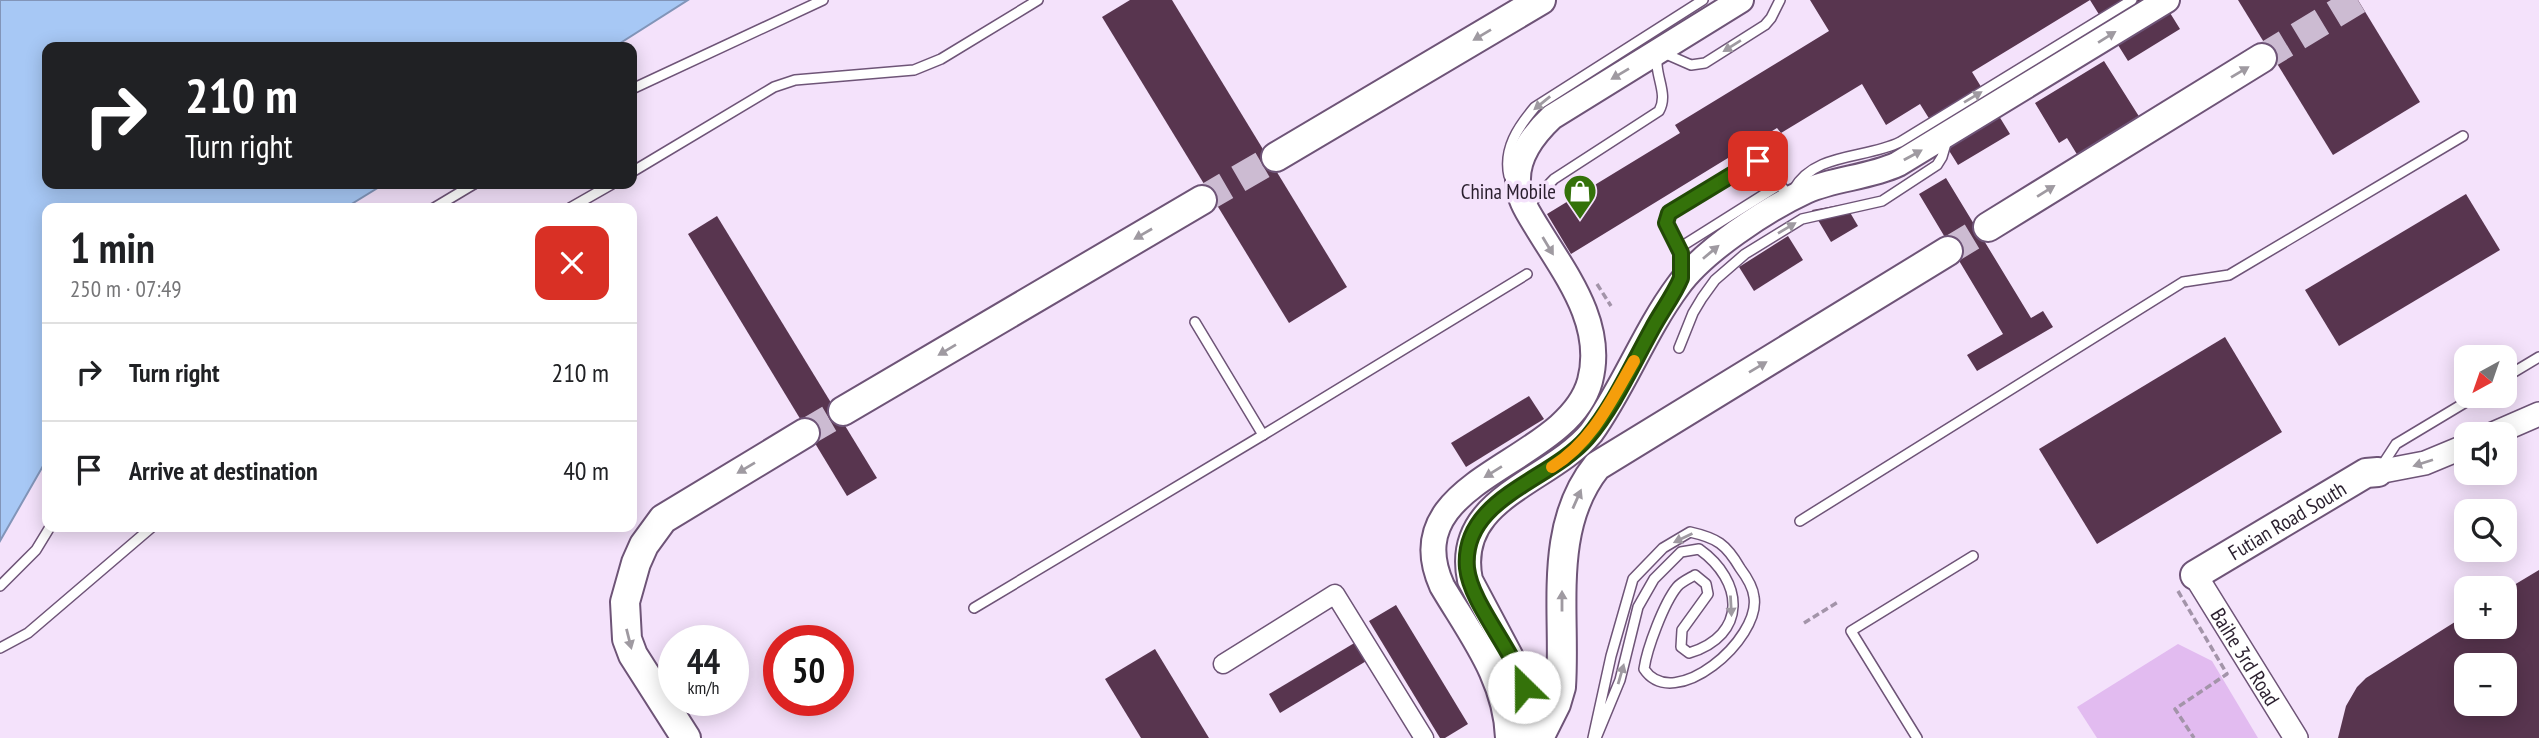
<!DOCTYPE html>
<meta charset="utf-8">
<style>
:root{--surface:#fff;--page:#f6f6f6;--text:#202124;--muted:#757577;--line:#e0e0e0}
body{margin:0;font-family:"PT Sans Narrow",sans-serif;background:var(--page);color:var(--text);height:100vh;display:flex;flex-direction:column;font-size:26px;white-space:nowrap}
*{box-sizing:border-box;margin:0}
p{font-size:23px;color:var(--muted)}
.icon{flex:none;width:38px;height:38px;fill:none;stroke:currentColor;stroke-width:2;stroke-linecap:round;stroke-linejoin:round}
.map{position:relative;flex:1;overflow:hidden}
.panel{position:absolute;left:42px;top:203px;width:595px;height:329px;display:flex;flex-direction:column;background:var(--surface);border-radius:14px;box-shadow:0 4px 18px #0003}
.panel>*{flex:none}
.banner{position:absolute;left:42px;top:42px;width:595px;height:147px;border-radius:14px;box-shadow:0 4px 18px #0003;background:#202124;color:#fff;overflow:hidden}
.needle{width:46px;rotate:220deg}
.tools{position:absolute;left:2454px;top:345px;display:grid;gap:14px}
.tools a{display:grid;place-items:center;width:63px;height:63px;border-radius:14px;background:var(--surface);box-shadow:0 4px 18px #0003;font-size:35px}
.speed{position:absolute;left:658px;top:625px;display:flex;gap:14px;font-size:35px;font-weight:700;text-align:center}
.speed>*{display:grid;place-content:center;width:91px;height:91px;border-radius:50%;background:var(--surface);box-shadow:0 4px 18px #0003;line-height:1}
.speed small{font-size:18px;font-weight:400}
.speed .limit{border:10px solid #d22;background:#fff;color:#111}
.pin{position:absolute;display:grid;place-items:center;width:60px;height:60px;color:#fff;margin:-30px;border-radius:14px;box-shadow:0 4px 10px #0006}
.me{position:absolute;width:77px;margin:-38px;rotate:337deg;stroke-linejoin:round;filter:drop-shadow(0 0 5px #0008)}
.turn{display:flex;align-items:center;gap:24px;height:147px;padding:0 28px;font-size:32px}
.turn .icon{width:91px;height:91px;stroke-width:2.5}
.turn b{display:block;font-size:49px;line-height:60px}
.round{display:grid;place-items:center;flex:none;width:74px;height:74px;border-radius:14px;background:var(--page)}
.headline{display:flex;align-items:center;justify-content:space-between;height:119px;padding:0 28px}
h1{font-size:42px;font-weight:700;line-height:52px}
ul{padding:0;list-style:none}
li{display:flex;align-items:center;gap:21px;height:98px;padding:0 28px;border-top:2px solid var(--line)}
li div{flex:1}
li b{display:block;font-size:26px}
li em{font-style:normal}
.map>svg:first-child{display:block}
.green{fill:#e2bbf0}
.water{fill:#a7c8f5;stroke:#8295b9;stroke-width:2}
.building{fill:#58354f;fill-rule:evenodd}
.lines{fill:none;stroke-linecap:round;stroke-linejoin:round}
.primary-tunnel{stroke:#ccbbd2;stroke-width:28;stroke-dasharray:28 14;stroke-linecap:butt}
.service-casing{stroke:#6e5477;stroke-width:12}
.minor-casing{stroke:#6e5477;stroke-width:21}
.tertiary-casing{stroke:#6e5477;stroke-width:26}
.secondary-casing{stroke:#6e5477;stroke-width:28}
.primary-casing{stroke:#6e5477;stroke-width:32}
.path{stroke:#a394a9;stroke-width:3.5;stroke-dasharray:7 3.5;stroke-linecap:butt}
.service{stroke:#fff;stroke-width:9}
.minor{stroke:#fff;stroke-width:18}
.tertiary{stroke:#fff;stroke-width:23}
.secondary{stroke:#fff;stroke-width:24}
.primary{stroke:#fff;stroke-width:28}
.oneway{fill:#9f9aa1}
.route-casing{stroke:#224a06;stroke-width:18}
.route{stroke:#34720a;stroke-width:12}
.slow{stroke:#f59e0b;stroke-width:12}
.labels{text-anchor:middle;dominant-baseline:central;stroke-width:7;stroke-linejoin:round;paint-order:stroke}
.poi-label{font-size:21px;fill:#2a1f2e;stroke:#f4e2fb;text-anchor:end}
.street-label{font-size:21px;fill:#2a1f2e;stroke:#f4e2fb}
</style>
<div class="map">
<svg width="2539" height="738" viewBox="0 0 2539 738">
<rect width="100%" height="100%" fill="#f4e2fb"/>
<polygon class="green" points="2178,644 2212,661 2258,738 2097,738 2077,707"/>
<polygon class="water" points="0,0 688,0 614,47 47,47 47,184 384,184 345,208 47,208 47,459 0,541"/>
<g class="building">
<polygon points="1130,0 1172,0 1347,287 1289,323 1102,17"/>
<polygon points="1810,0 2162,0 2180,29 2128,61 2090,0 1972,72 2010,134 1958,165 1920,104 1886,125 1862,84 1781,133 1777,128 1571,254 1547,214 1680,133 1675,125 1829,31"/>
<polygon points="2238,0 2358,0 2420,102 2333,155"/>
<polygon points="2104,61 2140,118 2078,156 2067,138 2059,143 2035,103"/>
<polygon points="1946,178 2031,318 2043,311 2053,327 1977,371 1967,355 2003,334 1919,194"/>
<polygon points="2466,194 2500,250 2339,346 2305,290"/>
<polygon points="1845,204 1858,226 1831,242 1812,210"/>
<polygon points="717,216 877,478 847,496 688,234"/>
<polygon points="1788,236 1803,260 1754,291 1739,267"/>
<polygon points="2225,337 2282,432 2097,544 2039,449"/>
<polygon points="1529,396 1544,419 1466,467 1451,443"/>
<path d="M2539 570V738H2338L2346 706 2357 687 2366 678 2466 615V626H2504V591ZM2466 665H2504V704H2466Z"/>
<polygon points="1396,605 1468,724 1445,738 1440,738 1369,621"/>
<polygon points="1356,642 1368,660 1280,713 1269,694"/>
<polygon points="1155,649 1209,738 1141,738 1105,679"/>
</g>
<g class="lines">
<g class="primary-tunnel">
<polyline points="2262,58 2358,0"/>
<polyline points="1202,200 1276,157"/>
<polyline points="1948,251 1988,227"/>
<polyline points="805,433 843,411"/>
</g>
<defs>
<g id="service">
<polyline points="632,89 823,0"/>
<polyline points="632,172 774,87 795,80 914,70 941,59 1038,0"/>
<path d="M1509 176C1503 149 1518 127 1535 107L1703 0"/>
<path d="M1794 189C1815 152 1866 159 1900 142L2132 0"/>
<path d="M1527 207 1554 179 1659 111C1670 92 1651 72 1659 51L1691 65 1705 63 1765 25 1771 18 1780 0"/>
<polyline points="434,208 474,184"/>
<polyline points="570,208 612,184"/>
<polyline points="1679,248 1779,185"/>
<polyline points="1681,274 1680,253 1666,223 1669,213 1753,162 1764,164 1789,196"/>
<polyline points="1195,322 1263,435"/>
<polyline points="1679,348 1693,313 1702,298 1715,280 1745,254 1802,219 1882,201 1937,165 1942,157 1947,140"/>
<polyline points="2504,378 2539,357"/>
<polyline points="2381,467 2396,444 2476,396"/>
<polyline points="1800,521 2183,282 2229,275 2463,136"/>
<polyline points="0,586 36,550 50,527"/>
<polyline points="974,608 1263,435 1527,274"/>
<polyline points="0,648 28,633 152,527"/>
<path d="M1593 738 1611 656 1633 579 1663 548 1690 532C1717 538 1726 544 1740 568 1746 576 1753 587 1754 597 1761 639 1674 714 1644 669 1647 648 1664 603 1677 587 1681 582 1690 578 1695 575L1706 584 1708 594 1682 630 1681 647 1689 653C1748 635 1744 581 1699 549L1681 552 1654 579 1638 607 1620 680 1596 738"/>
<polyline points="1917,738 1851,631 1973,556"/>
</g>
<polyline id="minor" points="1223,664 1335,594 1424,738"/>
<g id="tertiary">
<polyline points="2493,434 2539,414"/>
<polyline points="2378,472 2425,463 2466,446"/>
<path id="s1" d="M2195 575 2296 738"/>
</g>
<g id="secondary">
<path d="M1508 738C1506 679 1471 635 1442 586 1393 477 1567 466 1590 381 1605 324 1566 275 1538 229 1529 214 1518 199 1518 181 1517 156 1535 133 1552 117L1741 0"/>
<path d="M1528 738 1524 687 1521 676 1470 580C1453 498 1549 483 1591 433 1624 387 1644 332 1678 286 1703 251 1767 209 1806 191 1835 178 1868 178 1898 164L2167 0"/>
</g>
<g id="primary">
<polyline points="1276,157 1541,0"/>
<polyline points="1988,227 2262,58"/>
<polyline points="843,411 1202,200"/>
<path id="s2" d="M2195 575 2366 473 2378 472"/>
<polyline points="686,738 633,655 627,639 625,602 636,563 644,545 663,519 805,433"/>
<path d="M1539 738 1556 704 1561 687C1566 613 1547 528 1597 466L1948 251"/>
</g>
</defs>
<use href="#service" class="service-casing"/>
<use href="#minor" class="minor-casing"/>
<use href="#tertiary" class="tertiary-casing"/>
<use href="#secondary" class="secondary-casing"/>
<use href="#primary" class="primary-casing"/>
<g class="path">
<polyline points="1597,284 1611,306"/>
<polyline points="2178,591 2227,674 2175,709 2194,738"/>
<polyline points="1804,623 1838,602"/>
</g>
<use href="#service" class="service"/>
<use href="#minor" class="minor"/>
<use href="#tertiary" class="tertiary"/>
<use href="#secondary" class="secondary"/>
<use href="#primary" class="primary"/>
</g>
<defs><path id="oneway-solid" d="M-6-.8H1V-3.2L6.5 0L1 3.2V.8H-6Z" transform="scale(1.75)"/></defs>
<g class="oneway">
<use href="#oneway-solid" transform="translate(1482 35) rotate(149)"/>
<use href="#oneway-solid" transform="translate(2107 37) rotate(-32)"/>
<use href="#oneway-solid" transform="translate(1732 46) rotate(148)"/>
<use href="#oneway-solid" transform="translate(2240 72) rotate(-31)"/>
<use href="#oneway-solid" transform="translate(1620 74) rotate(149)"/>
<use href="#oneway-solid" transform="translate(1973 97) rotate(-31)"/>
<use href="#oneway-solid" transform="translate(1542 103) rotate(141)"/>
<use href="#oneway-solid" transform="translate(1913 155) rotate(-29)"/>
<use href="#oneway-solid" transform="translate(2046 191) rotate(-32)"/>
<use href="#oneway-solid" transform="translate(1787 228) rotate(-31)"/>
<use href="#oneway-solid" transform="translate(1143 234) rotate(150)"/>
<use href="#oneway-solid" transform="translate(1548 246) rotate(59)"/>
<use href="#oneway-solid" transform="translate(1711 252) rotate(-40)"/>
<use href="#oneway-solid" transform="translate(947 350) rotate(149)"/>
<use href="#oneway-solid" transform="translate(1758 367) rotate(-31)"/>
<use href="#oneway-solid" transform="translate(2423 463) rotate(162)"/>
<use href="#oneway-solid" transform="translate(746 468) rotate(149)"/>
<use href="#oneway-solid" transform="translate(1493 472) rotate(148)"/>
<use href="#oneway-solid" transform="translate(1577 499) rotate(-66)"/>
<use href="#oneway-solid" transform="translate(1683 538) rotate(154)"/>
<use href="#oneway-solid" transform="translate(1562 601) rotate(-90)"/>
<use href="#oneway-solid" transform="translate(1731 606) rotate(87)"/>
<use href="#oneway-solid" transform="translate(629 639) rotate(76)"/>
<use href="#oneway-solid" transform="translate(1621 674) rotate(-74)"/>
</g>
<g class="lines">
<defs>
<path id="route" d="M1524 687C1513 649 1471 604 1467 568 1461 498 1550 481 1587 438 1614 406 1632 365 1652 329 1661 312 1674 295 1681 278V253L1666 223 1669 213 1753 162 1758 161"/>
</defs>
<use href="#route" class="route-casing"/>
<use href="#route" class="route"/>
<path class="slow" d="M1552 467C1592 442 1611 401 1634 361"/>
</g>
<defs>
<symbol id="shop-pin" viewBox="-11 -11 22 30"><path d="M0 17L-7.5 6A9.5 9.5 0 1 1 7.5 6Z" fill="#34720a" stroke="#f4e2fb"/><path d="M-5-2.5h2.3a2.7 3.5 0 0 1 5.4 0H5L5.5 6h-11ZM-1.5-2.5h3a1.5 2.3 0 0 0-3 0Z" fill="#fff"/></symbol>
</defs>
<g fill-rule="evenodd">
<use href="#shop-pin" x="1561" y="172" width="38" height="52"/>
</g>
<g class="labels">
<g class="poi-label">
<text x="1556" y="191">China Mobile</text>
</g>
<g class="street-label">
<text stroke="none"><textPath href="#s2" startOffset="107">Futian Road South</textPath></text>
<text stroke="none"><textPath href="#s1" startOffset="96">Baihe 3rd Road</textPath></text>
</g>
</g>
</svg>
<div class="tools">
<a><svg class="needle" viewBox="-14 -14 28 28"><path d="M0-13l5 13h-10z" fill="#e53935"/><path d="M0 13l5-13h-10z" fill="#757577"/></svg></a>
<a><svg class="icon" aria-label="sound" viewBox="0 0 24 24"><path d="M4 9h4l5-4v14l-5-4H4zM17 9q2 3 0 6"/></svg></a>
<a><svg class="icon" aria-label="search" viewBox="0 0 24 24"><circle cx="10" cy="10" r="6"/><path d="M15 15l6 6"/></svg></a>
<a>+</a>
<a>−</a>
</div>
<div class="speed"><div>44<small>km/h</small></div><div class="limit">50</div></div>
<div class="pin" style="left:1758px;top:161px;background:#d93025"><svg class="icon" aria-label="arrive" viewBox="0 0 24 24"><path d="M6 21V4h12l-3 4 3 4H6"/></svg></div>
<svg class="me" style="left:1524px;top:687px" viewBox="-20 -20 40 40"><circle r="19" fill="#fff"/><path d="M0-13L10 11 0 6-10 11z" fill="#34720a"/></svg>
<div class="banner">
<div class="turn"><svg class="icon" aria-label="right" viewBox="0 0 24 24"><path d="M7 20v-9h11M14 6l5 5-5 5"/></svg><div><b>210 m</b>Turn right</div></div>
</div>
<section class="panel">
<div class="headline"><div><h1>1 min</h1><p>250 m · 07:49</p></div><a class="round" style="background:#d93025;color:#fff"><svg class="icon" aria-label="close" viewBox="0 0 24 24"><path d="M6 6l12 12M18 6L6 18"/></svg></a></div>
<ul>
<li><svg class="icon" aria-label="right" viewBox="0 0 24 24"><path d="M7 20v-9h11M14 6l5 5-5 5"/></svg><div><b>Turn right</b></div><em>210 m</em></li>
<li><svg class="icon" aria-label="arrive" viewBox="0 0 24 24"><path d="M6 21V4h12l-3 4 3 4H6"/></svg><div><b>Arrive at destination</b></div><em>40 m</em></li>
</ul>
</section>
</div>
